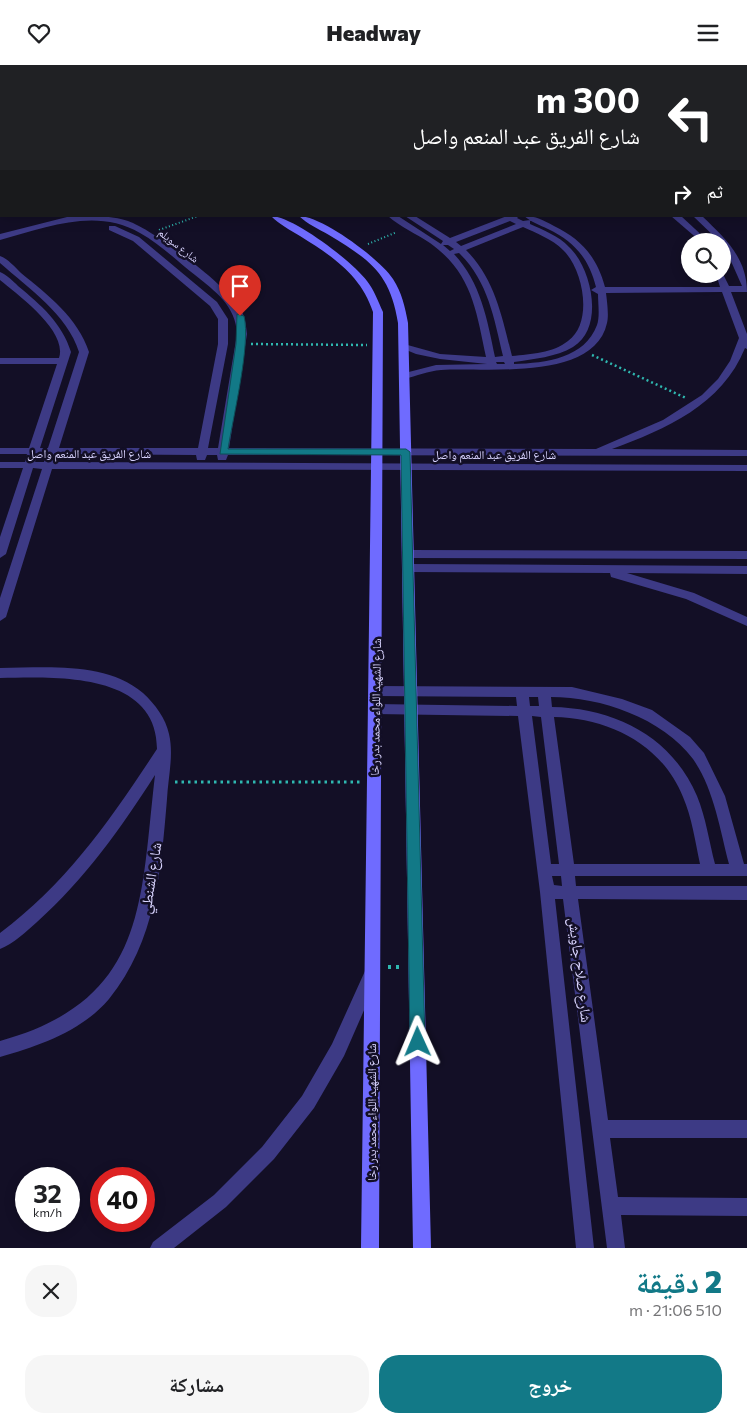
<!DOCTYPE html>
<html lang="ar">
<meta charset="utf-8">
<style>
:root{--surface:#fff;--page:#f6f6f6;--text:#202124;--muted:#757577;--accent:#127987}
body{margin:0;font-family:Commissioner,"Noto Naskh Arabic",sans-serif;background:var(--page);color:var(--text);direction:rtl;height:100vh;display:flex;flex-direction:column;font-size:19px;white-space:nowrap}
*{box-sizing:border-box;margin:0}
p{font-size:16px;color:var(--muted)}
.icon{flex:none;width:28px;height:28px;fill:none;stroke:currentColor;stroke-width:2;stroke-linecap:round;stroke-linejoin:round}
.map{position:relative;height:1183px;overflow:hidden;direction:ltr}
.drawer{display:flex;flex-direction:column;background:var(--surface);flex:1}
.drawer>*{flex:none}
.top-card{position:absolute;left:0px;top:0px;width:748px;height:152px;box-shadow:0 2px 12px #0003;direction:rtl;background:#202124;color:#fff;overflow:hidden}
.controls{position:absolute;left:681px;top:168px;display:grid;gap:10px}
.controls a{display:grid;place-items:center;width:50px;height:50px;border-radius:50%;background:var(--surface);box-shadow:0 2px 12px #0003;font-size:25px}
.speed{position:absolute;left:15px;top:1102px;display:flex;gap:10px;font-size:25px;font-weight:700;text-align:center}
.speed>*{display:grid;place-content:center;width:65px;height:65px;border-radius:50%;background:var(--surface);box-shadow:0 2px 12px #0003;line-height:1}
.speed small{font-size:12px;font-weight:400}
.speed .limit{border:8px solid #d22;background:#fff;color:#111}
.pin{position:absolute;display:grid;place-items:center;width:42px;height:42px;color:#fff;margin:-51px -21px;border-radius:50% 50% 50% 0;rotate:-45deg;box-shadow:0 0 5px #0007}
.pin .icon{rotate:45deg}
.me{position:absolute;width:55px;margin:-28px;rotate:359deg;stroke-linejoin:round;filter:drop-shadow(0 0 4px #0008)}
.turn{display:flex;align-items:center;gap:18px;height:105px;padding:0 25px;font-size:22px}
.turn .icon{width:65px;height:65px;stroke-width:2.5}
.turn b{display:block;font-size:35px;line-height:42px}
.then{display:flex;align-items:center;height:48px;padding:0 25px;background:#0003;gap:10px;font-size:19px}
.round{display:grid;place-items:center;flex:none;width:52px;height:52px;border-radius:20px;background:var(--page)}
.headline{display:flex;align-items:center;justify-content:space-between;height:85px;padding:0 25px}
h1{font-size:30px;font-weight:800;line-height:38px;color:var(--accent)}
.cta{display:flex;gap:10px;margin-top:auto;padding:10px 25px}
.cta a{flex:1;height:58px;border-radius:20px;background:var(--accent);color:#fff;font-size:20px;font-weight:800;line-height:58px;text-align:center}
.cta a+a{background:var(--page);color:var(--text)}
header{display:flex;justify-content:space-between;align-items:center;height:65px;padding:0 25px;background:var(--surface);font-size:22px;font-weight:800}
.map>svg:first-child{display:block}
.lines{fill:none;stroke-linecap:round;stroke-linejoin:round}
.path-far3{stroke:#2fb8b0;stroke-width:2;stroke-dasharray:1 2.5;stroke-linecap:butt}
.path-far2{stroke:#2fb8b0;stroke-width:2.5;stroke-dasharray:2 3;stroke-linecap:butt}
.path-far1{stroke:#2fb8b0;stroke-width:3;stroke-dasharray:2.5 4;stroke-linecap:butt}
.path{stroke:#2fb8b0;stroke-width:4;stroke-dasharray:3 5;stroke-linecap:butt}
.street{fill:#3d3a85;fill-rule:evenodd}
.secondary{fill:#6f6bff;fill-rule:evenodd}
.route{fill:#127987;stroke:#0c4f58}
.labels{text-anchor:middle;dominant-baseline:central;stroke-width:5;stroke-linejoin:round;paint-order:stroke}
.far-street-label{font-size:11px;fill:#d9d4ff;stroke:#130f26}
.street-label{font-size:12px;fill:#d9d4ff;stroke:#130f26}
.near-street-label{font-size:15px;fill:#d9d4ff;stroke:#130f26}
</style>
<header><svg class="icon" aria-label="menu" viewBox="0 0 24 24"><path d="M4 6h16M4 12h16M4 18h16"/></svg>Headway<svg class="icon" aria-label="heart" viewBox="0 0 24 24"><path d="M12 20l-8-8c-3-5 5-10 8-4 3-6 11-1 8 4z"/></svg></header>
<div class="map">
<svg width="747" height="1183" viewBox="0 0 747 1183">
<rect width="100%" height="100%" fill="#130f26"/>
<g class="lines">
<g class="path-far3">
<polyline points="159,165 198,151"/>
<polyline points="368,179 397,167"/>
</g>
<g class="path-far2">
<polyline points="251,279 367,280"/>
<polyline points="592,290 686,333"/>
</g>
<polyline class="path-far1" points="175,717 361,717"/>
<polyline class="path" points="388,902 402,902"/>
<g class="street">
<polygon points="377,0 385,0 385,1 378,1"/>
<polygon points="396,0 405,0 405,1 397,1"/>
<polygon points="600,0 613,0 613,1 601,1"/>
<polygon points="626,0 638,0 638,1 627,1"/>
<rect x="746" y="21" width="1" height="4"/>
<polygon points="746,33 747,33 746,38"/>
<rect x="746" y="103" width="1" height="4"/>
<path d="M71 151C90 151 110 150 128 156 154 165 226 220 240 243 245 251 246 260 247 269L229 383 596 384 663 355 702 330 718 314 730 296 739 273 722 227 606 228C607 236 609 250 607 258 594 317 486 302 441 305 428 306 417 311 404 314L399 311 401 309 436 300 487 299 440 294 416 289 399 282 404 279 440 289 486 292C476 245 472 208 430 178 417 169 400 162 388 151H398L441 179 443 176 405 151H415L450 173 507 151H519L517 153 523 156 530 155V159C543 165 559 171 569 182 592 203 605 263 573 282 556 292 534 294 514 297V299C546 298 585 293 597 260 600 252 598 238 598 229L591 225 596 222C589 194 575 177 548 164 540 160 531 157 524 151 536 151 543 155 554 161 581 174 597 192 605 222H720L716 209H722V207L729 221H742L722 176H719L693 151H702C725 173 747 193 747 227H731L747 269V284L745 283C722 340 666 364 612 384L747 385V391L228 390 226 395H218L217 390H207L205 395H197L196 390 57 389 54 397 747 400V406L52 404 6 552 0 556V533L42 404 33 403 6 489 0 493V472L23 403H0V397H25L27 389H0V383H29L57 299H0V293H59C68 266 18 230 0 215V207C7 210 13 216 18 221 41 240 62 258 71 287L40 383H48L79 287C67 249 29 224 0 198V191C8 194 15 202 21 208 48 230 78 253 89 287L59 383H198L218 279V254L210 241 133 176 109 165V161H115L139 172 217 237 228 254V279L208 383H218L237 269C236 241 215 226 195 210 177 196 160 179 140 168 95 142 46 163 0 175V169ZM510 156 516 159 461 181 456 177ZM523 162C536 168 552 174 563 185 583 204 594 257 568 276 553 288 531 289 512 291 502 252 495 214 466 185ZM443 180H448L454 184 450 186ZM459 188C488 216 494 253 503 291L495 292C487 254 481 218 454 189ZM496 297H504L505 299H497ZM38 389H46L44 397H35Z"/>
<polygon points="671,151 681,151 708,176 700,176"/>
<polygon points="408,485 747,486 747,494 408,493 402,489"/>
<polygon points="408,499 747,501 747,509 627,508 694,528 747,552 747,561 686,534 611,512 610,508 408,507 402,503"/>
<path d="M0 603C46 603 105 596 143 628 155 639 166 654 169 669 174 690 168 713 167 734 161 805 156 876 109 934 82 966 39 981 0 992V976C148 935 140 837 155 710 121 763 85 814 37 857 27 866 13 879 0 884V868C68 817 111 754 157 684 157 606 54 612 0 613Z"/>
<path d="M375 621 572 622 622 634 652 645 690 672 704 688 725 731 744 799H747V811H575L576 821H747V835L578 834 608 1055H747V1073H610L618 1132 747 1133V1151L621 1150 625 1183H607L563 834H555L594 1183H576L540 827 518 651 375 649 370 648 368 644 370 640 375 639 517 641 516 632 375 631 370 629 369 626 370 623ZM529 632H538L539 641H530ZM551 632C601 632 662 653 693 694 714 724 720 765 729 799H715C709 776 706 753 697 731 672 672 615 643 552 642ZM532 651 541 652 559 799H551ZM554 652C608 653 662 679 683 732 692 753 695 776 700 799H574ZM552 811H561L562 821 554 820Z"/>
<polygon points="371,904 377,906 379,911 344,991 314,1043 274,1094 226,1142 174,1183 150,1183 153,1177 214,1130 262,1082 302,1031 332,979 365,906"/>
</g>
<g class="secondary">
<rect x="60" y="0" width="6" height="1"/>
<rect x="80" y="0" width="6" height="1"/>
<rect x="410" y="0" width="6" height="1"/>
<rect x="0" y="111" width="1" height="4"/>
<path d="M271 151C293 151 353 197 367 216 374 225 378 236 383 247L379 1183H361L373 247C361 210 332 191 300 171 290 165 279 159 271 151Z"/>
<path d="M299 151C322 151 380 194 393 214 402 228 405 242 408 258L431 1183H413L398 258C390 208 370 195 329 170 319 164 307 159 299 151Z"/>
</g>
</g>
<path class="route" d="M237 249 244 251C251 279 233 352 228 384H406L410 387 425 977 423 982 418 984 412 982 410 977 401 390 220 389 236 279Z"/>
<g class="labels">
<g class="far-street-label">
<text transform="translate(179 180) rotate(38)">شارع سويلم</text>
</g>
<g class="street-label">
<text x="89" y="388">شارع الفريق عبد المنعم واصل</text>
<text x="494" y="389">شارع الفريق عبد المنعم واصل</text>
<text transform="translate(375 642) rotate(-89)">شارع الشهيد اللواء محمد بدر رخا</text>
<text transform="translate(371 1047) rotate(-90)">شارع الشهيد اللواء محمد بدر رخا</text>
</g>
<g class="near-street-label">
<text transform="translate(150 813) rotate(-81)">شارع الشنطي</text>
<text transform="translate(581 905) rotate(83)">شارع صلاح جاويش</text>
</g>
</g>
</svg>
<div class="controls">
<a><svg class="icon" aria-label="search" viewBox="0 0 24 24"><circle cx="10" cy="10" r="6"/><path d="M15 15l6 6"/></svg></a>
</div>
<div class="speed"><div>32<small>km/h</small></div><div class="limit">40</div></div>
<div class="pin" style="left:240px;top:251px;background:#d93025"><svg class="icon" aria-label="arrive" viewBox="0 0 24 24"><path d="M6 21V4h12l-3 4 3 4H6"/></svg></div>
<svg class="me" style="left:418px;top:977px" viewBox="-20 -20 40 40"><path d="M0-17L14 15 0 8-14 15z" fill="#127987" stroke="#fff" stroke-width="4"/></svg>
<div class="top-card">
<div class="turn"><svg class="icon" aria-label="left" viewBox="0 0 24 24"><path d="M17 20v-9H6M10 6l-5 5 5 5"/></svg><div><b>300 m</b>شارع الفريق عبد المنعم واصل</div></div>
<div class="then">ثم<svg class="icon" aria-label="right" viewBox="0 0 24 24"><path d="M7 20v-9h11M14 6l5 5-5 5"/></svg></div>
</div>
</div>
<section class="drawer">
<div class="headline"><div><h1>2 دقيقة</h1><p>510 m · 21:06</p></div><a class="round"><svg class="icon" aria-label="close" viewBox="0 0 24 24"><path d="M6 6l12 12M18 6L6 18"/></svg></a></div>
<div class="cta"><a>خروج</a><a>مشاركة</a></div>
</section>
